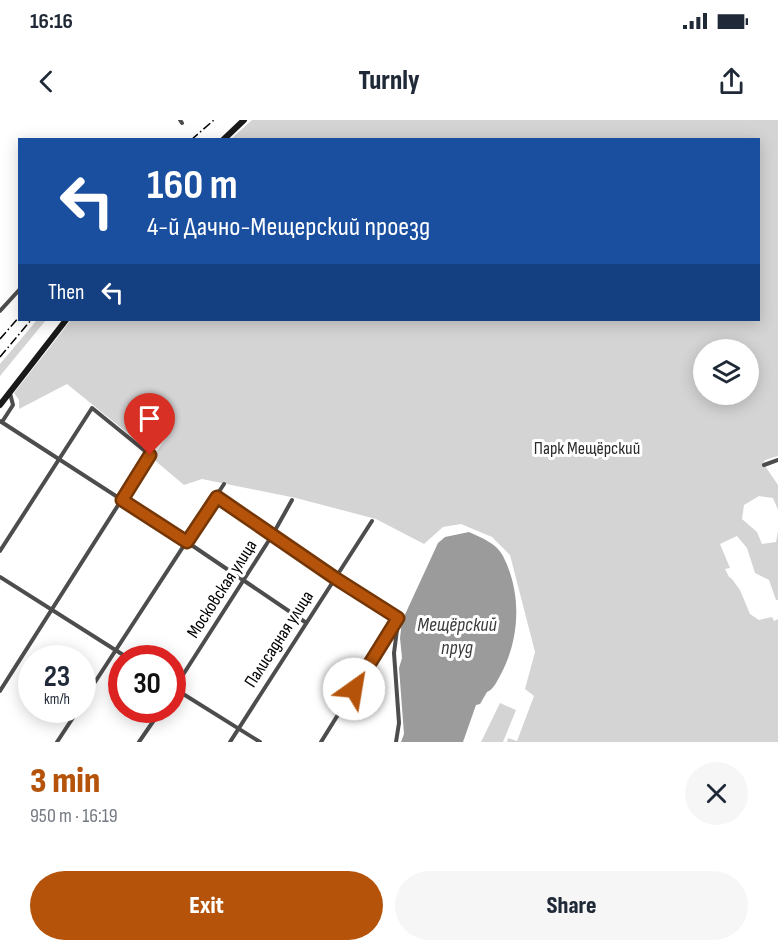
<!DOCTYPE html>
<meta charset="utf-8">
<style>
:root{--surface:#fff;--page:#f6f6f7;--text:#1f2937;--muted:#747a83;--accent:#b45309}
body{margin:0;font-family:"Sofia Sans Condensed",sans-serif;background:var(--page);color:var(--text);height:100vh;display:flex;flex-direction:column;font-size:22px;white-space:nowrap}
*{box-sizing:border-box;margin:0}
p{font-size:20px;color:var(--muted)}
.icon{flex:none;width:33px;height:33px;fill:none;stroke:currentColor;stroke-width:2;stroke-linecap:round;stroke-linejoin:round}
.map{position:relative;height:622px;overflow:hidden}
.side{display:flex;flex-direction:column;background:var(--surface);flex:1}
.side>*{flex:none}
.hud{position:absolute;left:18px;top:18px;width:742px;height:183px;border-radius:0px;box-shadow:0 3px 15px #0003;background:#1a4fa0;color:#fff;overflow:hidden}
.buttons{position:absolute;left:693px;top:219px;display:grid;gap:12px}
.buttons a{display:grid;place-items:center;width:66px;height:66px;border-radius:50%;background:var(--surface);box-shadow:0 3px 15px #0003;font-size:30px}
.speed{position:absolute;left:18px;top:525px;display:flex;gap:12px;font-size:30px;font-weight:700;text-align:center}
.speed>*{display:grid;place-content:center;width:78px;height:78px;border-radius:50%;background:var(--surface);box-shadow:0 3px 15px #0003;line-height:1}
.speed small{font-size:15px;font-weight:400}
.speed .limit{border:9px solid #d22;background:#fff;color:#111}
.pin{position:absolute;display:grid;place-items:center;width:51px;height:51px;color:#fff;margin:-62px -26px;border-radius:50% 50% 50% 0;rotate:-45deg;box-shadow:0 0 6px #0007}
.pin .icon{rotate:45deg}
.me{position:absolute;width:66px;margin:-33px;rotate:32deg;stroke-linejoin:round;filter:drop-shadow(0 0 4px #0008)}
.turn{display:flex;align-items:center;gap:21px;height:126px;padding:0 30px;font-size:27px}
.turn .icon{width:78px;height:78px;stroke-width:2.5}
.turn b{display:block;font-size:42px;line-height:51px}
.then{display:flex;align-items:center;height:57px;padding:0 30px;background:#0003;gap:12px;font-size:22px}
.round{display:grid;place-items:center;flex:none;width:63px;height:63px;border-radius:32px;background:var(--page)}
.overview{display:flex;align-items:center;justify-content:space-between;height:102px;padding:0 30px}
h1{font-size:36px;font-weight:800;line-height:45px;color:var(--accent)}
.button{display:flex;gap:12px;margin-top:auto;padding:12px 30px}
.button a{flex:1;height:69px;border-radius:36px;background:var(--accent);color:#fff;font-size:24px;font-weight:800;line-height:69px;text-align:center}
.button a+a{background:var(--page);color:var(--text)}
.status{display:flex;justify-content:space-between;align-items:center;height:42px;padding:0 30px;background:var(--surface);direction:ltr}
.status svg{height:16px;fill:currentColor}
header{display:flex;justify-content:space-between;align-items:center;height:78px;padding:0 30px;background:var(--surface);font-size:27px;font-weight:800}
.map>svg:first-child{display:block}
.green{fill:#d4d4d4;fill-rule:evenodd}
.water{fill:#9b9b9b}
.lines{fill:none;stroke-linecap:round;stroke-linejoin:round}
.street{stroke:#4d4d4d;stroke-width:4}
.secondary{stroke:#1a1a1a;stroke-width:6}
.rail{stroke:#000;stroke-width:1.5;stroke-dasharray:9 3 1.5 3;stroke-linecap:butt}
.route-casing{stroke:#753606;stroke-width:15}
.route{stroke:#b45309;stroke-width:10}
.labels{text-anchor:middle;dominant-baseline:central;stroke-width:6;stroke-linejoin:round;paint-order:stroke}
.park-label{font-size:18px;fill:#2b2b2b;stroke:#fff}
.street-label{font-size:18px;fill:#000;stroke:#fff}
.water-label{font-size:20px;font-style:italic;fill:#3c3c3c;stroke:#fff}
</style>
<div class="status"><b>16:16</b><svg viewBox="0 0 49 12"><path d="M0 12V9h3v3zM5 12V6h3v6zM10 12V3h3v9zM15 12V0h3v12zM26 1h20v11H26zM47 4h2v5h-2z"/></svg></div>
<header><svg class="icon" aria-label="back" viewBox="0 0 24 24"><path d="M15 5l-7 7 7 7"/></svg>Turnly<svg class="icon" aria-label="share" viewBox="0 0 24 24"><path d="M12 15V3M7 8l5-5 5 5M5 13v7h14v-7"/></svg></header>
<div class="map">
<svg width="778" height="622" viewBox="0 0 778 622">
<rect width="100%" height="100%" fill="#fff"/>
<g class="green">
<path d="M252 0H778V336L765 340 763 343 778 365V390L773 378 759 376 744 385 742 399 757 412 762 424 776 422 778 411V480H776L769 460 755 453 747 428 737 416 720 424 730 448 725 449 729 457 732 459 740 470 750 494 759 500 772 497 774 501 778 499V622H507L508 618 517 621 534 576 525 569 535 532 510 435 492 417 461 404 443 407 424 424 376 399 296 378 202 359 184 365 152 338 168 315 159 309 141 324 67 264 19 289V280L14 273 71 200H759V20L231 19ZM704 230H748V274H704Z"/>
<polygon points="37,200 46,200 0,256 0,244"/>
<polygon points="500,583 516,590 503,622 481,622"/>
</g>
<path class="water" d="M469 412C482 418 496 423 503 436 522 473 520 518 501 554 497 561 494 569 487 572L480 584 476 585 463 622H401L404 614 399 548 402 538 400 518 402 501 438 423 445 417Z"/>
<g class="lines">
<g class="street">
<polyline points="180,0 182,3"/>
<polyline points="0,191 20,169"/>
<polyline points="0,301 187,422 305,502"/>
<polyline points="2,302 13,285 10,273"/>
<polyline points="764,345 778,340"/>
<polyline points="217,377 335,458 398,498"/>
<polyline points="0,431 92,288 150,335 0,571"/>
<polyline points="0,457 128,538"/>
<polyline points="172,567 260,622"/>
<polyline points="172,572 273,414 292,380"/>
<polyline points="82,582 224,364"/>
<polyline points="57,622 78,590"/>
<polyline points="139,622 161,590"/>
<polyline points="230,622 372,401"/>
<polyline points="321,622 398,498"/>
<polyline points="396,622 399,603 394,533 398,502"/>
</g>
<g class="secondary">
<polyline points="223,20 244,0"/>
<polyline points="0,285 66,200"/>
</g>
<g class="rail">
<polyline points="191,20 214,0"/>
<polyline points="0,219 20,196"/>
<polyline points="0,237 31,200"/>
</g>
</g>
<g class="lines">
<defs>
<polyline id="route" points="150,335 122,380 187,422 217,377 335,458 398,498 354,569"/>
</defs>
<use href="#route" class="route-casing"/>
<use href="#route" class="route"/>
</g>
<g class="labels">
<g class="park-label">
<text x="587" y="328">Парк Мещёрский</text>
</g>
<g class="street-label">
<text transform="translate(222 469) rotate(-57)">Московская улица</text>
<text transform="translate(279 519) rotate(-57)">Палисадная улица</text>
</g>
<g class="water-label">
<text x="457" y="505">Мещёрский<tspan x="457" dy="23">пруд</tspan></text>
</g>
</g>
</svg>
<div class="buttons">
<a><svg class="icon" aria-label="layers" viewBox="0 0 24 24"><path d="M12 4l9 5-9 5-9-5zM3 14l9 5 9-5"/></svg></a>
</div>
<div class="speed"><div>23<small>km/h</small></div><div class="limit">30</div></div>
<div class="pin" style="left:150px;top:335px;background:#d93025"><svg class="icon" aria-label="arrive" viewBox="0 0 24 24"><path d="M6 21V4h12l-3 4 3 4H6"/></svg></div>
<svg class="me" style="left:354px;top:569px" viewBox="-20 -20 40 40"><circle r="19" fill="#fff"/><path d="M0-13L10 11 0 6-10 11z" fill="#b45309"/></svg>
<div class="hud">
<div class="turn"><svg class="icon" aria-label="left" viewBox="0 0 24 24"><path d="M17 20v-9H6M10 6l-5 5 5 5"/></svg><div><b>160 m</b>4-й Дачно-Мещерский проезд</div></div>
<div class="then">Then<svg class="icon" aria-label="left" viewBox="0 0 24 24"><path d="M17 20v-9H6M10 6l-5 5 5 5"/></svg></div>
</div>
</div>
<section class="side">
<div class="overview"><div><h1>3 min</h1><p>950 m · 16:19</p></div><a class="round"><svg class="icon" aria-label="close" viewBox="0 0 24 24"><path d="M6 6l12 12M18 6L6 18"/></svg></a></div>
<div class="button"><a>Exit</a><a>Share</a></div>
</section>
